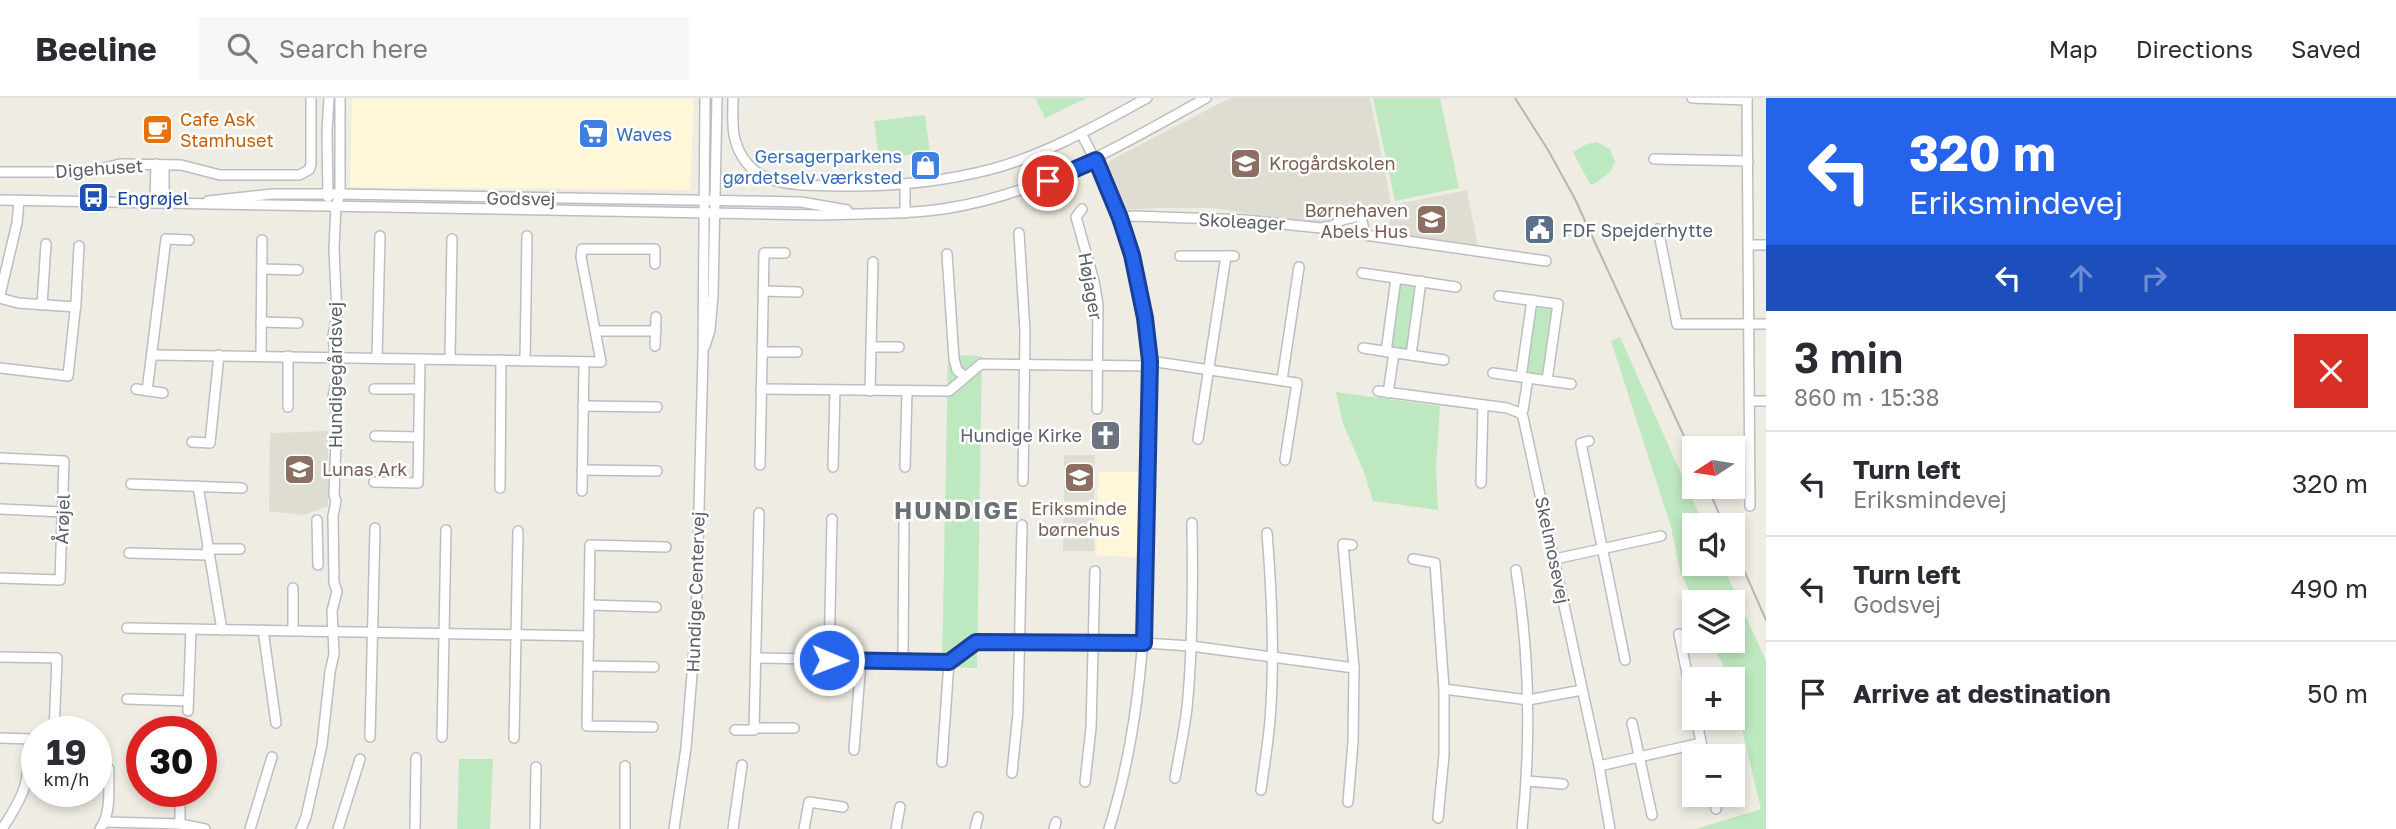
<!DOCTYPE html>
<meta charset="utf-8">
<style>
:root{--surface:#fff;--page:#f7f7f7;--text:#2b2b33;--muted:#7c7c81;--line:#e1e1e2}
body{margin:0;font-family:"Golos Text",sans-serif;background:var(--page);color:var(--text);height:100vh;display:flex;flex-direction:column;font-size:26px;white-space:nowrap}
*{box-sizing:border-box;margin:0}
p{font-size:23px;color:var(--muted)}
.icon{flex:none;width:38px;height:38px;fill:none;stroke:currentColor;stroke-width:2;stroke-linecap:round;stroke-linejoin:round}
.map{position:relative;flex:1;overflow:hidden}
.drawer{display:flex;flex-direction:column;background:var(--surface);width:630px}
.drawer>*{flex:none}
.top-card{background:#2563eb;color:#fff;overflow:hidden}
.needle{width:46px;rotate:258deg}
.controls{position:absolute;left:1682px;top:338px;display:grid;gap:14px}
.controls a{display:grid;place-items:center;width:63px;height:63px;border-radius:0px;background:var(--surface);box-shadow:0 4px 10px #0003;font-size:35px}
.speed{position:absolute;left:21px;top:618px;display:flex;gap:14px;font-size:35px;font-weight:700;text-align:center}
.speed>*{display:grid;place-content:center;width:91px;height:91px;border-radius:50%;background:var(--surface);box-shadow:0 4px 10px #0003;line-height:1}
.speed small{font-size:18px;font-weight:400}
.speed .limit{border:10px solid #d22;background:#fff;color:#111}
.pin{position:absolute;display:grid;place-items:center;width:60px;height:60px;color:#fff;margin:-30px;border:4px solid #fff;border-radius:50%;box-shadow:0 2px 7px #0007}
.me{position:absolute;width:77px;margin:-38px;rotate:91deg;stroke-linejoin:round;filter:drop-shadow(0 0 5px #0008)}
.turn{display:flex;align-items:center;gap:24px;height:147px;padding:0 28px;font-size:32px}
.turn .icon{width:91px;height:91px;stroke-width:2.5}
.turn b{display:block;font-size:49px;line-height:60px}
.lanes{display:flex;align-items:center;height:66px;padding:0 28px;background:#0003;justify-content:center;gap:35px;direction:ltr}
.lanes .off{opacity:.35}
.round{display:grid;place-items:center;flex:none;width:74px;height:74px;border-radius:0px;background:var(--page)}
.head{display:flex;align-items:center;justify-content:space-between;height:119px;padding:0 28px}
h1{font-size:42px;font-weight:600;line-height:52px}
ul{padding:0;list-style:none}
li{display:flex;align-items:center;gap:21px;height:105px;padding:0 28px;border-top:2px solid var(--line)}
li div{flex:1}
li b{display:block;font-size:26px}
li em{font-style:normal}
header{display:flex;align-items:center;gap:42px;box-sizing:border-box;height:98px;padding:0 35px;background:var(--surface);border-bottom:2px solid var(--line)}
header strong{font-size:33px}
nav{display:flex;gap:38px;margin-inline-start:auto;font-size:24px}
.search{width:490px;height:63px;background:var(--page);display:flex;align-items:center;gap:18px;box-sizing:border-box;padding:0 24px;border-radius:0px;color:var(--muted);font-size:26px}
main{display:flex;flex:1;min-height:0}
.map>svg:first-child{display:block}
.commercial{fill:#fff7d8}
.education{fill:#dfdcd2}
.green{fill:#bee8c0}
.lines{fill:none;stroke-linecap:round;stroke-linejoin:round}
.minor-casing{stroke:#bbbdc3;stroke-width:12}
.minor{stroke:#fff;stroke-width:9}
.tram{stroke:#b5b6b6;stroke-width:2}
.route-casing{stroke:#184099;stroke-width:18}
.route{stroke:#2563eb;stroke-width:12}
.labels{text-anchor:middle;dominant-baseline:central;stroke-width:5;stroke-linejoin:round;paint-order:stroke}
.food-label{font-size:18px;fill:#c56008;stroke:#fff;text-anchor:start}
.shop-label{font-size:18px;fill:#366cbe;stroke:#fff;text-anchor:start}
.education-label{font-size:18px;fill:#785e54;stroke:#fff;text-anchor:start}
.street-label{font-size:18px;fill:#5b5f65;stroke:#fff}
.transit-label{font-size:18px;fill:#164399;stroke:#fff;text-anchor:start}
.service-label{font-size:18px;fill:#4e5e75;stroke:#fff;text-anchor:start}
.worship-label{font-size:18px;fill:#5b616d;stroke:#fff;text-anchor:end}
.district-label{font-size:24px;font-weight:bold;letter-spacing:2px;fill:#6c7177;stroke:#fff}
</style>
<header>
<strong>Beeline</strong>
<div class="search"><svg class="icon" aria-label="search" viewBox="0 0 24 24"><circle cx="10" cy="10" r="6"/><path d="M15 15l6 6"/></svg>Search here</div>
<nav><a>Map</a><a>Directions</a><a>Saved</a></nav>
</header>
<main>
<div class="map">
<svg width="1766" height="731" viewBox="0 0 1766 731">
<rect width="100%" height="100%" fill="#efede3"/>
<g class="commercial">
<polygon points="352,0 694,0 690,92 350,89"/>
<polygon points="1099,374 1140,374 1138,459 1096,457"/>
</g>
<g class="education">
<polygon points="1230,0 1370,0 1391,104 1379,113 1319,126 1212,110 1159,110 1124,112 1106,69 1111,62"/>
<polygon points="1467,92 1478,149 1388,136 1392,107"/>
<polygon points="328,333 328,408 304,417 269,413 270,335"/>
<polygon points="1064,357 1095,357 1094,403 1064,403"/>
<polygon points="1064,409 1094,409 1094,453 1063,453"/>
</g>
<g class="green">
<polygon points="1035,0 1087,0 1045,20"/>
<polygon points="1373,0 1440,0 1459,90 1395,103"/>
<polygon points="925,17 930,54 879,60 874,23"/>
<polygon points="1597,44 1610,51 1615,64 1610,74 1593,87 1590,86 1573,54 1587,46"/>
<polygon points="1398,185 1417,188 1408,251 1406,253 1392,252 1389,248"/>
<polygon points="1534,207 1553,208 1554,212 1544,279 1525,276"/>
<polygon points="1620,239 1704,427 1694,427 1694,466 1722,466 1766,563 1766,731 1696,731 1761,711 1733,594 1732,581 1729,581 1712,543 1732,542 1732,504 1694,504 1680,473 1671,429 1611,243"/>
<polygon points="948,257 982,258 977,570 942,569"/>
<polygon points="1336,294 1440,308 1436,371 1438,412 1373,403 1364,374 1342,323"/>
<polygon points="459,661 493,661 490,731 457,731"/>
</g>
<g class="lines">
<defs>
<g id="minor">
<path d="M733 0C733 12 732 25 734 37 745 91 796 87 838 88 890 89 942 84 992 71 1047 56 1097 27 1147 0"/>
<polyline points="1692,0 1747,2"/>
<polyline points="1747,0 1750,408"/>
<path d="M1081 35C1119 106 1147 186 1150 267 1152 319 1148 370 1147 421 1146 528 1141 629 1109 731"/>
<polyline points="1654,61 1748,63"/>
<polyline points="0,74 88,74 120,66 181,67 220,77 299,77 309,72 311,66 311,0"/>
<polyline points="905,86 905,115"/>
<polyline points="328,99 327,33 329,0"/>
<path d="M0 102 821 117C864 115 907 117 949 110 1043 95 1123 46 1206 0"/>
<polyline points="208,103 272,96 340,96 801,104 847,112"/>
<polyline points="155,105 156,66"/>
<polyline points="164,105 164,67"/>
<polyline points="1082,111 1076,119 1094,183 1098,207 1097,311"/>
<polyline points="1361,118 1365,137 1546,163"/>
<polyline points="1120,120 1134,118 1245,122 1321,130 1332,128 1342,122 1363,117"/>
<polyline points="1658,131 1677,226 1766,226"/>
<polyline points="1019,135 1025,233 1023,383"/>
<polyline points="1748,147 1766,147"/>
<polyline points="947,156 954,261 957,272 965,279"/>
<polyline points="1180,158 1234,158"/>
<polyline points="262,171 298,172"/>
<polyline points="1362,175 1456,189"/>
<polyline points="763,193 798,194"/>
<polyline points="0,197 17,125 19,103"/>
<polyline points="1499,198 1558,206 1547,282"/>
<polyline points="0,200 18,205 76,209"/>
<polyline points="42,207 46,146"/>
<polyline points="261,224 298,225"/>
<polyline points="596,233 656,233"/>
<polyline points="655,248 656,219"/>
<polyline points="705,248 710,232 713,197 717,0"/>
<polyline points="871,249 899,249"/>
<polyline points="1363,250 1444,262"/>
<polyline points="762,254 797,254"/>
<polyline points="1386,254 1396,180"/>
<polyline points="152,257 601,264 581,159 582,151 655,151 655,166"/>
<polyline points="1411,257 1421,183"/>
<polyline points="261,258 262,142"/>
<polyline points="377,260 380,138"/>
<polyline points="450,261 452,141"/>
<polyline points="525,263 527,138"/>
<polyline points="1150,263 1297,285 1285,362"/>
<polyline points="0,270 68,278 76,204 79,148"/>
<polyline points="1493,275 1571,286"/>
<polyline points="1521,279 1532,202"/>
<polyline points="1282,282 1299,169"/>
<polyline points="136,291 163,295"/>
<polyline points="374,291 420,291"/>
<polyline points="761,291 949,293 981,266 1150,268"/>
<polyline points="147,293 166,141 189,142"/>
<polyline points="870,293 873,164"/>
<polyline points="1378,293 1507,310 1520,315 1523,319 1599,668 1610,731"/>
<polyline points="1388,295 1394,255"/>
<polyline points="1750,303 1766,303"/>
<polyline points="583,308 657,309"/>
<polyline points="288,309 288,258"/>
<polyline points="1520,315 1523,312 1528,280"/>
<polyline points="375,338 419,339"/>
<polyline points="1198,341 1226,158"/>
<polyline points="1589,343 1581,345 1625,562"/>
<polyline points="192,344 210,345 219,257"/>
<polyline points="0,360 64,363 60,482 0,480"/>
<polyline points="760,367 764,155 785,155"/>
<polyline points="833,369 835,292"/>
<polyline points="905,369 907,294"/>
<polyline points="582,372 657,373"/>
<polyline points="374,384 418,385 420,261"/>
<polyline points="1481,385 1483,307"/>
<polyline points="131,386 242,390"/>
<polyline points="198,388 222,532"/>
<polyline points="500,390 501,262"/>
<polyline points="582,393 584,264"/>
<polyline points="0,411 62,414"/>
<polyline points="317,422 318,467"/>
<polyline points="207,451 240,451"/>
<polyline points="129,455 208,457"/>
<polyline points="1413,461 1435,465 1444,591 1444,657 1438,720"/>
<polyline points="1555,461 1661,438"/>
<path d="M1516 472C1530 558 1531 644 1522 731"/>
<polyline points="589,507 656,509"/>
<polyline points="127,530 589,538"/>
<polyline points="263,532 276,625"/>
<polyline points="293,532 293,490"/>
<polyline points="1679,536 1694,610"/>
<polyline points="0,559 57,560 54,634"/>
<polyline points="757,560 949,564 976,544 1144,545 1191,548 1354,570"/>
<polyline points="829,562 832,421"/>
<polyline points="903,562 904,422"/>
<polyline points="588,568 654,569"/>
<polyline points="1444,591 1528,602 1582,592"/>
<polyline points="127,601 188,603"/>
<polyline points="188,613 191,531"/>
<polyline points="1696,620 1704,658"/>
<polyline points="1632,625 1652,717"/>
<polyline points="653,629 587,628 590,447 666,449"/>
<polyline points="755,630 794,630"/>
<polyline points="735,632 754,632 759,415"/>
<polyline points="370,639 375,430"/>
<polyline points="442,639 446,432"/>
<path d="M0 640 30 641C28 686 27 693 2 731"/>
<polyline points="514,640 518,433"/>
<polyline points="854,652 861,563"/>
<polyline points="942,664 949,564"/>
<polyline points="1599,668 1701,645"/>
<polyline points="1012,675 1018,615 1022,427"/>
<path d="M1175 680C1179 657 1184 634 1187 610 1193 549 1193 487 1192 425"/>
<polyline points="1527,683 1563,686"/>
<polyline points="1085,684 1091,630 1095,473"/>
<path d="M1261 692C1264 669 1268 646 1270 622 1275 560 1272 497 1267 435"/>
<polyline points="1713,696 1716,711"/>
<polyline points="1348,704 1353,644 1354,570 1343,446 1352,447"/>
<polyline points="105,724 180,726 205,731"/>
<polyline points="180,726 180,693"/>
<path d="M100 731C112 714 108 691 109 671H102"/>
<polyline points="250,731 272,659"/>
<polyline points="301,731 306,719 322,647 330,574 334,556 332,513 337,493 334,485 333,418 336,403 334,397 337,317 333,299 337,279 333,238 337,218 334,150 336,108 340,96 340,0"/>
<polyline points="338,731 360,661"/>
<polyline points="415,731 416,660"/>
<polyline points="535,731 536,669"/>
<polyline points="625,731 625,668"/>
<polyline points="674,731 686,650 696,527 703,256 705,0"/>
<polyline points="733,731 742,667"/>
<polyline points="804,731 809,704 843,709"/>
<polyline points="896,731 900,709"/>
<polyline points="975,731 978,719"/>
<polyline points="1054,731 1056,724"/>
</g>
</defs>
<use href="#minor" class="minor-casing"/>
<use href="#minor" class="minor"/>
<g class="tram">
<polyline points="1515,0 1548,52 1575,101 1694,360"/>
<polyline points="1707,388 1724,427"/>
<polyline points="1732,445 1766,522"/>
</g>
</g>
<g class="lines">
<defs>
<polyline id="route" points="829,562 949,564 976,544 1144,545 1150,263 1145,220 1132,157 1120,120 1096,62 1048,83"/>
</defs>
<use href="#route" class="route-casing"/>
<use href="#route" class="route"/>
</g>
<defs>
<symbol id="cafe-square" viewBox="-11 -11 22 22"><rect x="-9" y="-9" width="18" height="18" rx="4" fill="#e8710a" stroke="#fff"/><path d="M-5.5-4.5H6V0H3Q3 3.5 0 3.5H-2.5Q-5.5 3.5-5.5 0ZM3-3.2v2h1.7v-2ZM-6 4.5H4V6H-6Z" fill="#fff"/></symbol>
<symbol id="supermarket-square" viewBox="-11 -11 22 22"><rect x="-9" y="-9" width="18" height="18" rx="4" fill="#3f7fe0" stroke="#fff"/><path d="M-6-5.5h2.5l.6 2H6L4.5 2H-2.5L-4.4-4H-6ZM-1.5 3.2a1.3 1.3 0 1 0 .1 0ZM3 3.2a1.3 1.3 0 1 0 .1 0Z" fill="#fff"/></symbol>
<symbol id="school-square" viewBox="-11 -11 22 22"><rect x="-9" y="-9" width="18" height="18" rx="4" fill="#8d6e63" stroke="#fff"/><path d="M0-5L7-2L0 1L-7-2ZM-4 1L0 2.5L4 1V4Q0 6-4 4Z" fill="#fff"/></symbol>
<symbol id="shop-square" viewBox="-11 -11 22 22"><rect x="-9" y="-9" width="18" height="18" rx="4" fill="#3f7fe0" stroke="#fff"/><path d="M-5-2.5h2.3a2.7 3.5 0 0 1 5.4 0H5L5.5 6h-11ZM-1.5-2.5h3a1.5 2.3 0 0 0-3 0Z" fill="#fff"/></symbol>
<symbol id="bus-square" viewBox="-11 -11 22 22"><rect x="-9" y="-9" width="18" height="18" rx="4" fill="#1a4fb4" stroke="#fff"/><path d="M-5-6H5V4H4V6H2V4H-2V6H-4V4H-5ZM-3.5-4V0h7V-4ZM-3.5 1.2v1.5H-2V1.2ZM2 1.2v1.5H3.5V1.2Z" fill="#fff"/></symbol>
<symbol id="civic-square" viewBox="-11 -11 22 22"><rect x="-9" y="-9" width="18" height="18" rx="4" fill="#5c6f8a" stroke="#fff"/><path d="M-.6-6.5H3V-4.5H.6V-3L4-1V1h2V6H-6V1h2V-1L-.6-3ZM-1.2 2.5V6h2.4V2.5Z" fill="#fff"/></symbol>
<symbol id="church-square" viewBox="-11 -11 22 22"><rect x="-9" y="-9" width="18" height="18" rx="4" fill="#6b7280" stroke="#fff"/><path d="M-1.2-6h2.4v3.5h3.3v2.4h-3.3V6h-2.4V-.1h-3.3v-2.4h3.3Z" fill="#fff"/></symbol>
</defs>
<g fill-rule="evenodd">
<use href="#cafe-square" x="140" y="14" width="35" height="35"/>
<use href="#supermarket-square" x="576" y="18" width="35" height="35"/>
<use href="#school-square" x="1228" y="48" width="35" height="35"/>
<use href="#shop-square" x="908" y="50" width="35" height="35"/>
<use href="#bus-square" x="76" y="82" width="35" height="35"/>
<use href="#school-square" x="1414" y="104" width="35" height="35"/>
<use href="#civic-square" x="1522" y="114" width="35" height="35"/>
<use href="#church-square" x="1088" y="320" width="35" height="35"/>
<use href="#school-square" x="282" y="354" width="35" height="35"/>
<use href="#school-square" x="1062" y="362" width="35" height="35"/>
</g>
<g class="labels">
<g class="food-label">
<text x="180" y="21">Cafe Ask<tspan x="180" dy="21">Stamhuset</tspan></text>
</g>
<g class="shop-label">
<text x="616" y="36">Waves</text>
<text x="902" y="58" text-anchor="end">Gersagerparkens<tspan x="902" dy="21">gørdetselv værksted</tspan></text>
</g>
<g class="education-label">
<text x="1269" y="65">Krogårdskolen</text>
<text x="1408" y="112" text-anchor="end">Børnehaven<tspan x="1408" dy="21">Abels Hus</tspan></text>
<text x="322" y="371">Lunas Ark</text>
<text x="1079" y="410" text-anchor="middle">Eriksminde<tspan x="1079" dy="21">børnehus</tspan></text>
</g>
<g class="street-label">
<text transform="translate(99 70) rotate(-4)">Digehuset</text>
<text transform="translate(521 100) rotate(1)">Godsvej</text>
<text transform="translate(1242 123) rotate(3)">Skoleager</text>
<text transform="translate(1091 188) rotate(80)">Højager</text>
<text transform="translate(335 277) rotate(-90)">Hundigegårdsvej</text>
<text transform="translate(62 421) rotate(-88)">Årøjel</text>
<text transform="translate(1553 452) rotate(78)">Skelmosevej</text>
<text transform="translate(695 494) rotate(-88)">Hundige Centervej</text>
</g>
<g class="transit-label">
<text x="117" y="100">Engrøjel</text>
</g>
<g class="service-label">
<text x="1562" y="132">FDF Spejderhytte</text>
</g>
<g class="worship-label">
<text x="1082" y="337">Hundige Kirke</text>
</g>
<g class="district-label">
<text x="957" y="411">HUNDIGE</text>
</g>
</g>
</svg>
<div class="controls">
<a><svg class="needle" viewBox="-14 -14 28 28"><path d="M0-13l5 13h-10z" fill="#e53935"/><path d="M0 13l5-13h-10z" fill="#7c7c81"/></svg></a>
<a><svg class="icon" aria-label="sound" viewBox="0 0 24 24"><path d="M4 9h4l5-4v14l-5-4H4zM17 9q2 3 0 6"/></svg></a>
<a><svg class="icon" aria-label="layers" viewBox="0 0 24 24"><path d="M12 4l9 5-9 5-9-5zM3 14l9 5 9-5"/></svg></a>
<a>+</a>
<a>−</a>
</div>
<div class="speed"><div>19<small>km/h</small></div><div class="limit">30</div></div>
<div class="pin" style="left:1048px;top:83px;background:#d93025"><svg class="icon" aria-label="arrive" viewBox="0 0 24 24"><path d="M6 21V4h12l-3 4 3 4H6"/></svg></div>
<svg class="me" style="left:829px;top:562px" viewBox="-20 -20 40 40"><circle r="17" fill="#2563eb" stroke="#fff" stroke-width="3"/><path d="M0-11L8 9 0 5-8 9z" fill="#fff"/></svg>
</div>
<section class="drawer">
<div class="top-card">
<div class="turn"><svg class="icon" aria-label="left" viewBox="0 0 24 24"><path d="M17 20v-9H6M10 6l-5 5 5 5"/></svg><div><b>320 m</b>Eriksmindevej</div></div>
<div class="lanes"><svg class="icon" aria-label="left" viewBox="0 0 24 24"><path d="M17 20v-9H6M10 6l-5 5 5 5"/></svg><svg class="icon off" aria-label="ahead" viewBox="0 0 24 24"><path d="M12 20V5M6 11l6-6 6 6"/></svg><svg class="icon off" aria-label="right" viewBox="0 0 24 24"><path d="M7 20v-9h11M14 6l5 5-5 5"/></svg></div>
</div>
<div class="head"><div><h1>3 min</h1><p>860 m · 15:38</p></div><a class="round" style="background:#d93025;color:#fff"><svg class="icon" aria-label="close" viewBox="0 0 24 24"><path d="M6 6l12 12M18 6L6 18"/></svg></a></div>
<ul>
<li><svg class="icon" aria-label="left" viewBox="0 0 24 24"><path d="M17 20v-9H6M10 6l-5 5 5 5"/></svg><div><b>Turn left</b><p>Eriksmindevej</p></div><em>320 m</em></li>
<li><svg class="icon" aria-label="left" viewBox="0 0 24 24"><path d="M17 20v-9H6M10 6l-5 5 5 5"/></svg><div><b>Turn left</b><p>Godsvej</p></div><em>490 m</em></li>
<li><svg class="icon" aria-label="arrive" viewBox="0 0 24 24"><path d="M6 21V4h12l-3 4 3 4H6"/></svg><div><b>Arrive at destination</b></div><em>50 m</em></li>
</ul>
</section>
</main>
